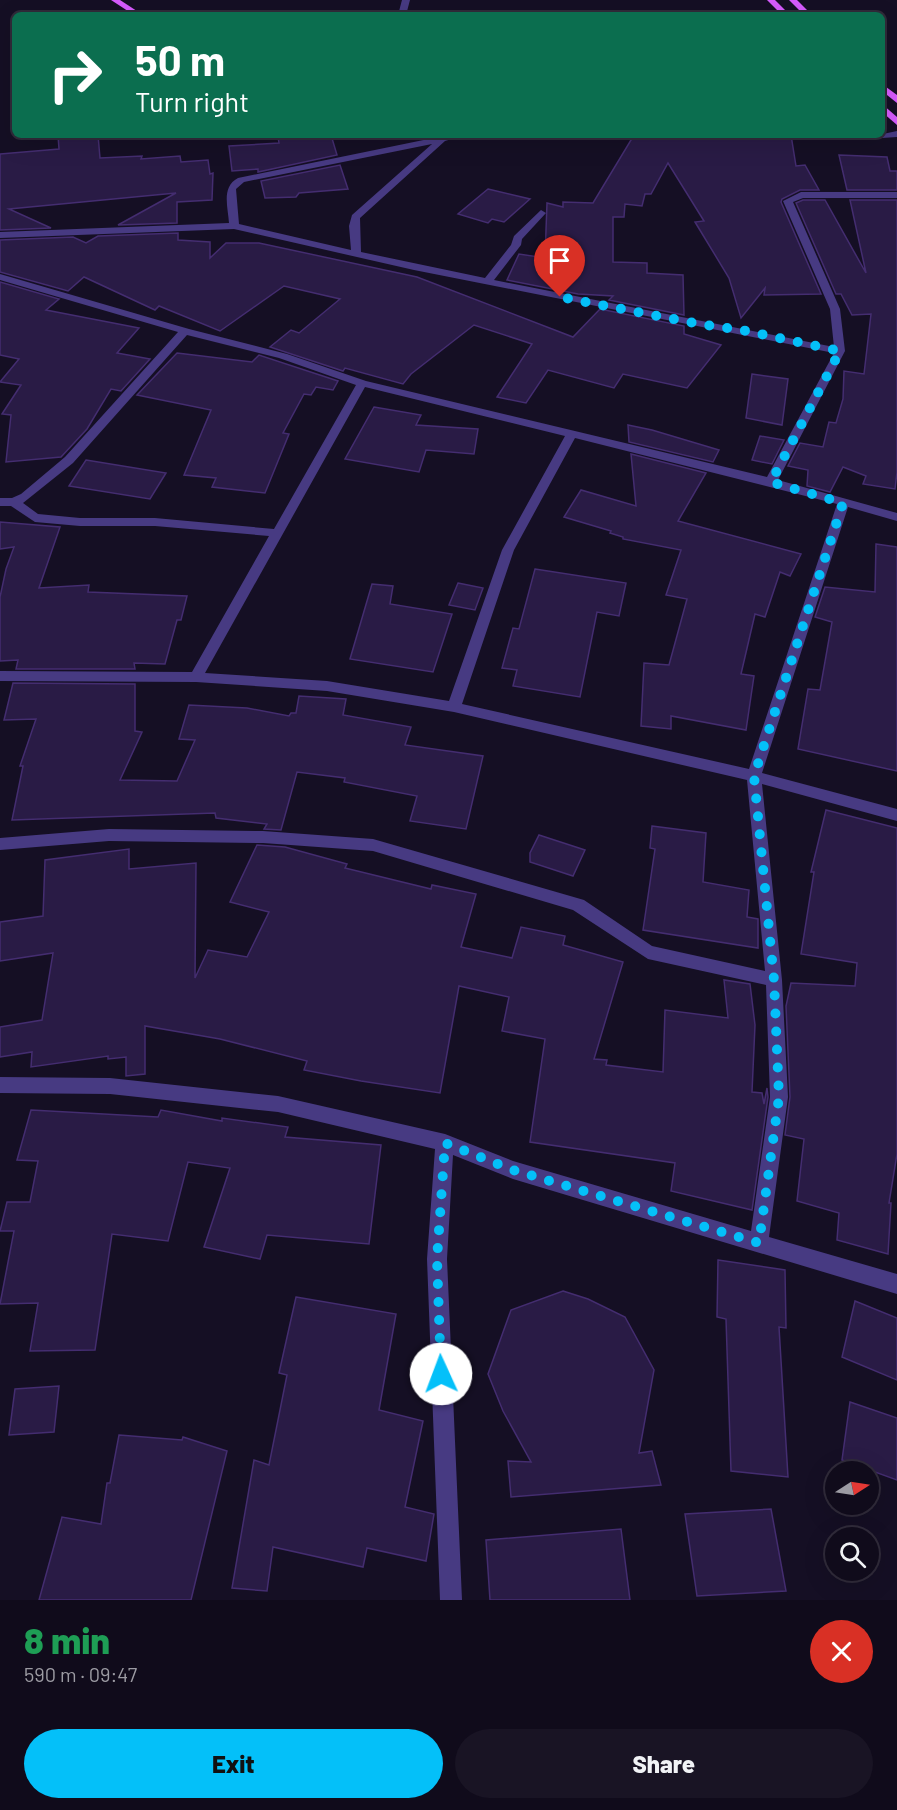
<!DOCTYPE html>
<meta charset="utf-8">
<style>
:root{--surface:#100b1b;--page:#191424;--text:#f1f3f6;--muted:#9c9ba3;--line:#302b3a;--accent:#04c0f9}
body{margin:0;font-family:Barlow,sans-serif;background:var(--page);color:var(--text);height:100vh;display:flex;flex-direction:column;font-size:22px;white-space:nowrap}
*{box-sizing:border-box;margin:0}
p{font-size:20px;color:var(--muted)}
.icon{flex:none;width:33px;height:33px;fill:none;stroke:currentColor;stroke-width:2;stroke-linecap:round;stroke-linejoin:round}
.map{position:relative;height:1600px;overflow:hidden}
.panel{display:flex;flex-direction:column;background:var(--surface);flex:1}
.panel>*{flex:none}
.guide{position:absolute;left:12px;top:12px;width:873px;height:126px;border-radius:9px;box-shadow:0 6px 24px #0002,0 0 0 2px var(--line);background:#0b6e4f;color:#fff;overflow:hidden}
.needle{width:39px;rotate:78deg}
.tools{position:absolute;left:825px;top:1461px;display:grid;gap:12px}
.tools a{display:grid;place-items:center;width:54px;height:54px;border-radius:50%;background:var(--surface);box-shadow:0 6px 24px #0002,0 0 0 2px var(--line);font-size:30px}
.pin{position:absolute;display:grid;place-items:center;width:51px;height:51px;color:#fff;margin:-62px -26px;border-radius:50% 50% 50% 0;rotate:-45deg;box-shadow:0 0 6px #0007}
.pin .icon{rotate:45deg}
.me{position:absolute;width:66px;margin:-33px;rotate:358deg;stroke-linejoin:round;filter:drop-shadow(0 0 4px #0008)}
.turn{display:flex;align-items:center;gap:21px;height:126px;padding:0 24px;font-size:27px}
.turn .icon{width:78px;height:78px;stroke-width:2.5}
.turn b{display:block;font-size:42px;line-height:51px}
.round{display:grid;place-items:center;flex:none;width:63px;height:63px;border-radius:32px;background:var(--page)}
.summary{display:flex;align-items:center;justify-content:space-between;height:102px;padding:0 24px}
h1{font-size:36px;font-weight:800;line-height:45px;color:#1e9e55}
.cta{display:flex;gap:12px;margin-top:auto;padding:12px 24px}
.cta a{flex:1;height:69px;border-radius:36px;background:var(--accent);color:#111;font-size:24px;font-weight:800;line-height:69px;text-align:center}
.cta a+a{background:var(--page);color:var(--text)}
.map>svg:first-child{display:block}
.building{fill:#291b45;stroke:#442d70;stroke-width:1.5}
.lines{fill:none;stroke-linecap:round;stroke-linejoin:round}
.street{fill:#473a82;fill-rule:evenodd}
.primary{fill:#d65bfd;fill-rule:evenodd}
.route{stroke:#04c0f9;stroke-width:10;stroke-dasharray:0 18}
</style>
<div class="map">
<svg width="897" height="1600" viewBox="0 0 897 1600">
<rect width="100%" height="100%" fill="#150f24"/>
<g class="building">
<polygon points="58,135 98,135 100,158 142,156 141,159 180,156 181,162 208,160 210,174 213,173 212,200 177,202 177,223 118,225 176,193 9,209 51,228 0,230 0,154 59,149"/>
<polygon points="312,135 331,135 337,155 258,172 258,169 232,171 229,146 279,143 278,137"/>
<polygon points="634,135 791,135 796,166 805,165 819,190 800,190 782,199 781,202 821,294 764,295 765,288 741,318 729,278 695,222 704,221 668,163 651,194 645,194 642,206 625,204 624,217 613,217 613,262 647,263 647,273 683,275 684,315 609,300 613,296 578,294 507,280 519,254 545,258 547,203 563,207 563,202 593,203"/>
<polygon points="839,155 887,157 890,171 897,171 897,190 847,190"/>
<polygon points="340,165 348,189 299,193 296,197 265,198 261,181"/>
<polygon points="488,189 530,199 504,222 492,219 488,223 458,214"/>
<polygon points="803,200 825,200 866,273 850,200 897,200 897,472 895,489 863,484 866,476 843,467 830,492 807,486 808,470 788,466 800,443 823,447 829,422 836,423 843,399 844,371 864,374 871,314 852,315 841,294 836,294 796,203"/>
<polygon points="178,233 178,240 210,242 210,258 226,243 259,243 417,277 573,337 600,309 684,326 684,334 721,345 687,388 623,374 614,388 548,370 526,403 497,397 532,344 474,325 411,374 403,384 345,368 343,371 270,347 291,330 299,333 340,299 284,286 220,331 159,306 155,310 84,277 68,291 0,272 0,240 73,237 86,243 98,236"/>
<polygon points="0,282 59,299 46,310 139,328 117,353 150,359 121,391 111,389 87,429 61,457 6,462 11,415 2,414 21,385 0,382 19,359 0,355"/>
<polygon points="177,353 252,362 259,355 338,381 333,390 316,387 311,395 304,394 283,433 289,434 265,493 212,487 216,478 184,475 211,410 137,395"/>
<polygon points="752,374 788,379 782,425 746,418"/>
<polygon points="374,407 421,415 416,425 478,429 474,454 426,450 419,472 345,459"/>
<polygon points="628,425 652,430 719,450 713,462 629,442"/>
<polygon points="760,436 784,440 772,464 752,460"/>
<polygon points="631,454 706,473 678,521 801,554 790,576 780,572 765,617 755,614 741,674 754,676 746,730 671,716 671,729 641,726 644,663 669,665 687,599 666,595 681,550 623,539 623,537 610,533 611,531 564,517 581,490 636,506"/>
<polygon points="86,460 166,473 150,499 69,486"/>
<polygon points="0,522 60,527 39,588 89,585 88,592 187,596 181,620 177,620 165,664 134,663 135,669 16,669 18,660 0,661 0,597 6,569 14,547 0,549"/>
<polygon points="876,544 897,547 897,771 798,749 808,689 820,690 832,622 815,617 825,587 875,592"/>
<polygon points="535,569 626,583 619,616 597,612 580,697 513,686 517,670 502,668 513,628 519,629"/>
<polygon points="458,583 483,588 475,610 449,605"/>
<polygon points="372,584 393,586 390,604 452,614 433,672 350,659"/>
<polygon points="13,683 135,684 135,731 142,732 120,780 177,781 195,740 179,739 189,705 247,708 289,716 291,713 296,713 299,696 346,699 343,715 411,727 405,745 483,756 466,829 410,821 417,796 344,782 345,778 297,772 281,830 264,829 267,824 216,818 215,813 12,820 23,766 20,766 36,719 4,720"/>
<polygon points="826,810 897,828 897,1154 889,1203 891,1203 888,1254 837,1240 839,1213 797,1201 804,1139 785,1135 790,1097 786,1006 791,983 855,986 857,963 801,954 814,872 811,872"/>
<polygon points="652,826 706,833 703,882 749,890 747,917 758,919 758,948 643,930 655,849 650,848"/>
<polygon points="539,835 585,850 573,876 530,862 530,853"/>
<polygon points="257,845 285,847 347,864 345,868 431,889 432,885 476,894 461,947 512,958 521,927 565,936 563,945 623,962 594,1059 607,1060 606,1065 663,1072 665,1010 728,1018 724,980 750,984 755,1025 752,1092 762,1093 764,1104 767,1088 768,1097 752,1210 671,1191 675,1163 530,1142 545,1039 502,1031 509,997 459,986 440,1093 361,1081 304,1070 307,1061 220,1039 145,1026 145,1074 126,1076 126,1057 108,1059 108,1056 31,1067 32,1052 0,1057 0,1027 42,1020 53,953 0,961 0,922 43,916 45,860 129,849 129,869 196,863 195,978 208,950 247,957 269,912 230,902"/>
<polygon points="31,1110 158,1117 161,1110 222,1121 222,1118 288,1127 285,1137 381,1145 369,1244 267,1235 260,1259 204,1247 230,1168 188,1162 168,1241 112,1234 95,1350 30,1351 38,1303 0,1304 14,1231 0,1231 7,1202 30,1202 38,1161 17,1160"/>
<polygon points="718,1260 785,1270 786,1328 779,1327 788,1477 731,1471 726,1319 717,1317"/>
<polygon points="563,1291 588,1299 625,1317 654,1370 639,1453 652,1451 661,1485 511,1497 508,1461 531,1462 503,1411 488,1374 511,1310"/>
<polygon points="296,1297 396,1314 379,1410 423,1421 405,1507 434,1514 426,1561 367,1548 363,1567 273,1547 267,1591 232,1588 254,1460 269,1465 287,1375 279,1373"/>
<polygon points="855,1301 897,1318 897,1380 842,1357"/>
<polygon points="59,1386 54,1432 9,1435 15,1389"/>
<polygon points="850,1402 897,1418 897,1480 842,1460"/>
<polygon points="119,1435 182,1440 183,1437 227,1451 191,1600 39,1600 62,1517 101,1524 107,1483 110,1483"/>
<polygon points="771,1509 786,1591 697,1596 685,1514"/>
<polygon points="621,1529 630,1600 490,1600 486,1540"/>
</g>
<g class="lines">
<g class="street">
<polygon points="402,0 410,0 406,15 398,15"/>
<polygon points="897,131 897,137 882,138 878,135"/>
<path d="M448 135H465L445 141 360 218 361 252 485 278 511 245 514 236 541 210 546 213 522 239 521 245 494 280 834 347 830 309 783 201 801 192H897V198H803L793 202 840 309 845 351 778 480 897 513V521L848 507 762 773 897 809V821L762 784 782 980 788 1097 769 1237 897 1274V1294L513 1179 453 1155 447 1259 462 1600H440L427 1259 435 1149 278 1112 110 1094 0 1093V1077L110 1078 278 1096 445 1134 513 1161 751 1231 770 1097 766 985 648 959 573 910 373 851 263 843 109 841 0 850V838L109 829 263 831 373 839 584 900 652 946 765 971 747 780 454 712 327 691 196 682 0 681V671L192 672 269 536 155 526H80L35 522 11 506H0V498H12L21 494 65 457 178 332 0 280V274L189 329 287 354 366 381 767 477 834 353 414 270 234 229 0 238V232L229 223C228 207 221 187 238 178ZM432 144 352 215 349 226 351 250 239 224 236 189 244 182ZM187 335 279 358 356 385 274 529 155 518H80L38 514 23 503 73 463ZM365 387 565 436 502 550 449 701 327 681 205 673ZM575 438 837 504 749 769 462 704 514 550Z"/>
</g>
<g class="primary">
<polygon points="111,0 120,0 143,15 134,15"/>
<polygon points="767,0 775,0 790,15 782,15"/>
<polygon points="789,0 797,0 812,15 804,15"/>
<polygon points="882,84 897,95 897,103 882,91"/>
<polygon points="882,104 897,117 897,125 882,112"/>
</g>
</g>
<g class="lines">
<polyline class="route" points="441,1374 437,1259 445,1143 513,1170 759,1243 779,1097 774,980 754,776 843,503 771,482 840,351 742,330 699,324 560,297"/>
</g>
</svg>
<div class="tools">
<a><svg class="needle" viewBox="-14 -14 28 28"><path d="M0-13l5 13h-10z" fill="#e53935"/><path d="M0 13l5-13h-10z" fill="#9c9ba3"/></svg></a>
<a><svg class="icon" aria-label="search" viewBox="0 0 24 24"><circle cx="10" cy="10" r="6"/><path d="M15 15l6 6"/></svg></a>
</div>
<div class="pin" style="left:560px;top:297px;background:#d93025"><svg class="icon" aria-label="arrive" viewBox="0 0 24 24"><path d="M6 21V4h12l-3 4 3 4H6"/></svg></div>
<svg class="me" style="left:441px;top:1374px" viewBox="-20 -20 40 40"><circle r="19" fill="#fff"/><path d="M0-13L10 11 0 6-10 11z" fill="#04c0f9"/></svg>
<div class="guide">
<div class="turn"><svg class="icon" aria-label="right" viewBox="0 0 24 24"><path d="M7 20v-9h11M14 6l5 5-5 5"/></svg><div><b>50 m</b>Turn right</div></div>
</div>
</div>
<section class="panel">
<div class="summary"><div><h1>8 min</h1><p>590 m · 09:47</p></div><a class="round" style="background:#d93025;color:#fff"><svg class="icon" aria-label="close" viewBox="0 0 24 24"><path d="M6 6l12 12M18 6L6 18"/></svg></a></div>
<div class="cta"><a>Exit</a><a>Share</a></div>
</section>
